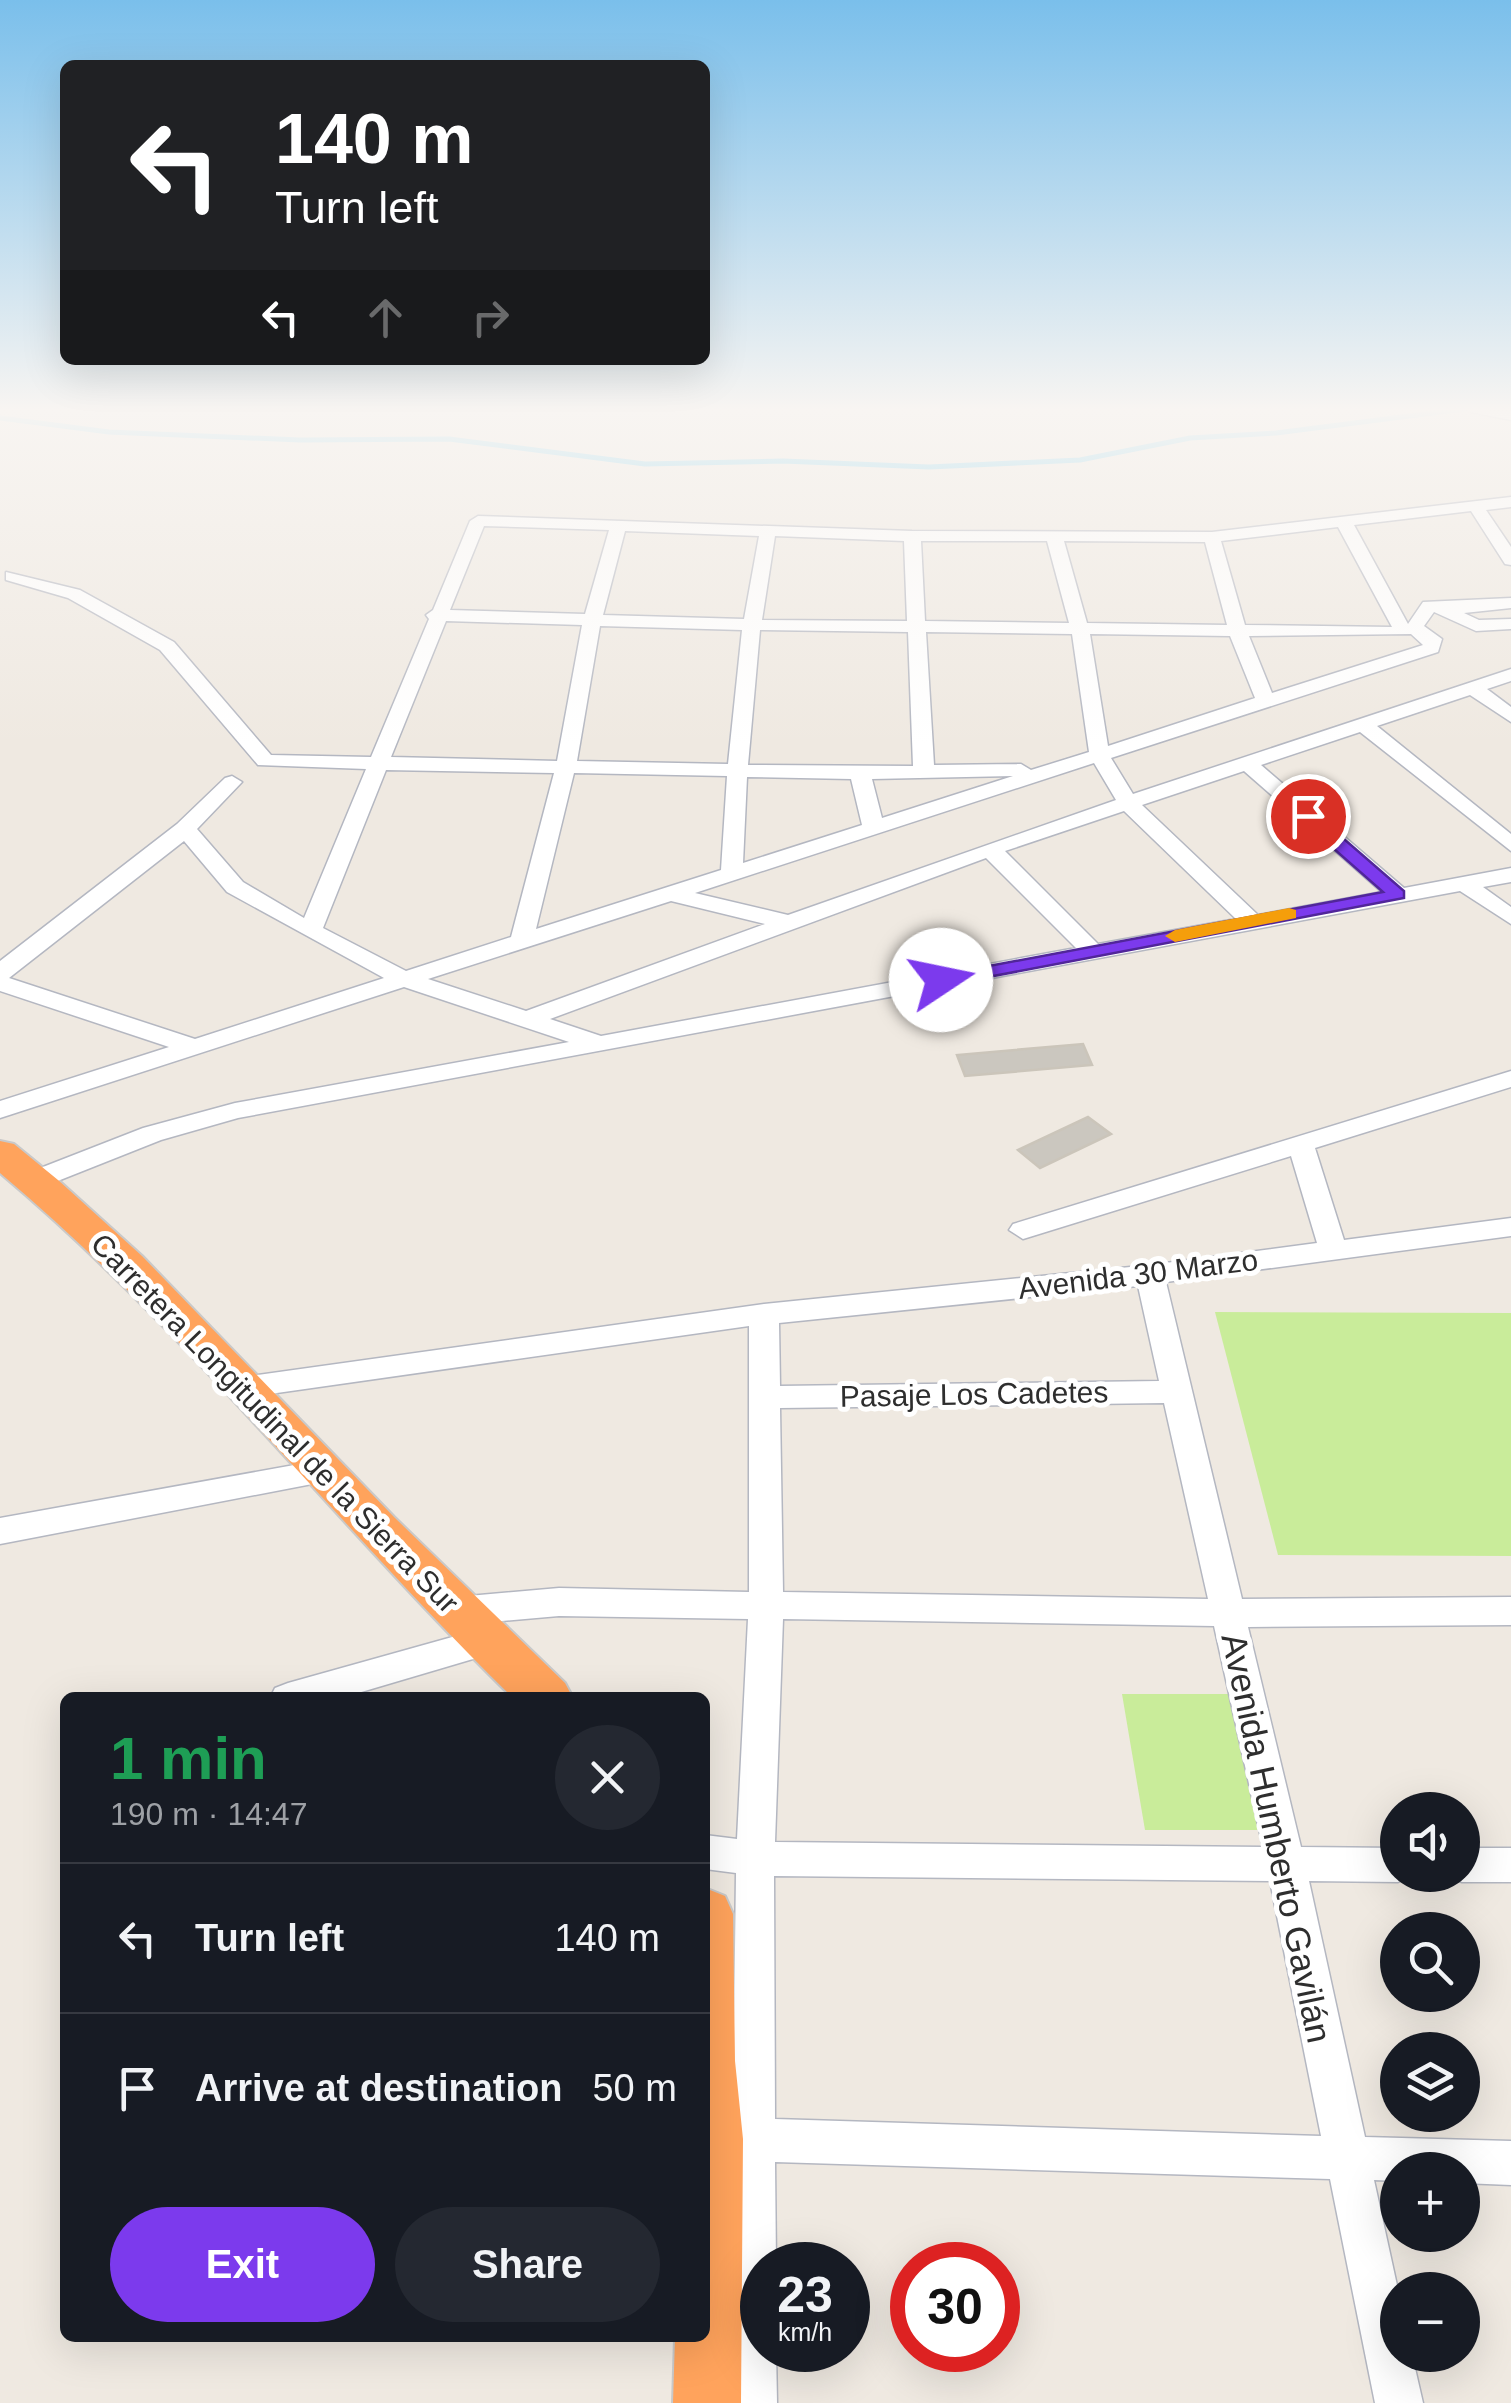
<!DOCTYPE html>
<meta charset="utf-8">
<style>
:root{--surface:#171b24;--page:#242831;--text:#f1f3f6;--muted:#9ea1a6;--line:#363941;--accent:#7c3aed}
body{margin:0;font-family:Arial,sans-serif;background:var(--page);color:var(--text);height:100vh;display:flex;flex-direction:column;font-size:38px;white-space:nowrap}
*{box-sizing:border-box;margin:0}
p{font-size:32px;color:var(--muted)}
.icon{flex:none;width:55px;height:55px;fill:none;stroke:currentColor;stroke-width:2;stroke-linecap:round;stroke-linejoin:round}
.map{position:relative;flex:1;overflow:hidden}
.drawer{position:absolute;left:60px;top:1692px;width:650px;height:650px;display:flex;flex-direction:column;background:var(--surface);border-radius:15px;box-shadow:0 10px 40px #0002}
.drawer>*{flex:none}
.top-card{position:absolute;left:60px;top:60px;width:650px;height:305px;border-radius:15px;box-shadow:0 10px 40px #0002;background:#202124;color:#fff;overflow:hidden}
.controls{position:absolute;left:1380px;top:1792px;display:grid;gap:20px}
.controls a{display:grid;place-items:center;width:100px;height:100px;border-radius:50%;background:var(--surface);box-shadow:0 10px 40px #0002;font-size:50px}
.speed{position:absolute;left:740px;top:2242px;display:flex;gap:20px;font-size:50px;font-weight:700;text-align:center}
.speed>*{display:grid;place-content:center;width:130px;height:130px;border-radius:50%;background:var(--surface);box-shadow:0 10px 40px #0002;line-height:1}
.speed small{font-size:25px;font-weight:400}
.speed .limit{border:15px solid #d22;background:#fff;color:#111}
.pin{position:absolute;display:grid;place-items:center;width:85px;height:85px;color:#fff;margin:-42px;border:5px solid #fff;border-radius:50%;box-shadow:0 2px 10px #0007}
.me{position:absolute;width:110px;margin:-55px;rotate:79deg;stroke-linejoin:round;filter:drop-shadow(0 0 8px #0008)}
.turn{display:flex;align-items:center;gap:35px;height:210px;padding:0 50px;font-size:45px}
.turn .icon{width:130px;height:130px;stroke-width:2.5}
.turn b{display:block;font-size:70px;line-height:85px}
.lanes{display:flex;align-items:center;height:95px;padding:0 50px;background:#0003;justify-content:center;gap:50px;direction:ltr}
.lanes .off{opacity:.35}
.round{display:grid;place-items:center;flex:none;width:105px;height:105px;border-radius:52px;background:var(--page)}
.head{display:flex;align-items:center;justify-content:space-between;height:170px;padding:0 50px}
h1{font-size:60px;font-weight:800;line-height:75px;color:#1e9e55}
.cta{display:flex;gap:20px;margin-top:auto;padding:20px 50px}
.cta a{flex:1;height:115px;border-radius:60px;background:var(--accent);color:#fff;font-size:40px;font-weight:800;line-height:115px;text-align:center}
.cta a+a{background:var(--page);color:var(--text)}
ul{padding:0;list-style:none}
li{display:flex;align-items:center;gap:30px;height:150px;padding:0 50px;border-top:2px solid var(--line)}
li div{flex:1}
li b{display:block;font-size:38px}
li em{font-style:normal}
.map>svg:first-child{display:block}
.pitch{fill:#c9ec9a}
.lines{fill:none;stroke-linecap:round;stroke-linejoin:round}
.stream{stroke:#75cff0;stroke-width:5}
.building{fill:#cbc7bf;stroke:#cbc5ba;stroke-width:2.5}
.minor-casing{stroke:#b4b7c1;stroke-width:3}
.highway-casing{stroke:#c9c9c9;stroke-width:4}
.minor{fill:#fff;fill-rule:evenodd}
.highway{fill:#ffa35c;fill-rule:evenodd}
.route{fill:#7c3aed;stroke:#51269a;stroke-width:2.5}
.slow{fill:#f59e0b}
.labels{text-anchor:middle;dominant-baseline:central;stroke-width:10;stroke-linejoin:round;paint-order:stroke}
.street-label{font-size:30px;fill:#2e2e2e;stroke:#fff}
.near-street-label{font-size:35px;fill:#2e2e2e;stroke:#fff}
</style>
<div class="map">
<svg width="1511" height="2403" viewBox="0 0 1511 2403">
<rect width="100%" height="100%" fill="#efe9e1"/>
<g class="pitch">
<polygon points="1215,1312 1511,1313 1511,1556 1278,1555"/>
<polygon points="1122,1694 1231,1694 1261,1830 1145,1830"/>
</g>
<g class="lines">
<polyline class="stream" points="0,418 109,432 300,440 449,439 645,464 783,461 929,467 1080,460 1190,438 1276,433 1464,409"/>
</g>
<g class="building">
<polygon points="1083,1044 1092,1065 965,1076 957,1055"/>
<polygon points="1088,1117 1111,1134 1040,1168 1018,1150"/>
</g>
<g class="lines">
<defs>
<g id="minor">
<polygon points="1469,409 1511,412 1511,420 1471,412"/>
<path d="M1511 497V507L1486 510 1511 547V565L1505 564 1471 511 1354 525 1408 624 1423 602 1511 598V608L1464 613 1479 620 1511 619V629L1476 631 1434 612 1424 626 1442 639 1438 652 1111 758 1133 794 1511 669V681L1487 689 1511 707V722L1470 695 1377 726 1511 834V851L1360 732 1261 765 1404 888 1511 868V882L1483 887 1511 907V924L1460 891 238 1118 161 1140 45 1186 35 1189 21 1180 25 1174 143 1128 235 1103 569 1042 404 987 0 1118V1101L169 1047 0 991V961L177 824 225 778 232 776 242 782 197 829 243 882 304 918 366 769 258 765 160 650 68 598 6 580V572L80 590 174 642 271 755 371 757 429 619 426 615 433 610 470 521 478 516 912 531 1212 532ZM484 526 609 530 585 614 450 610ZM1338 527 1392 627 1245 625 1221 541ZM625 531 759 536 744 619 603 615ZM775 536 904 541 907 621 762 620ZM921 541H1047L1069 623 925 621ZM1064 541 1205 542 1227 625 1087 623ZM446 621 582 625 557 761 391 757ZM600 626 742 630 728 764 577 761ZM760 630 908 632 913 766 748 765ZM926 632 1072 634 1089 752 1031 770 1021 764 934 765ZM1090 634 1230 636 1255 698 1108 746ZM1411 634 1423 645 1272 693 1249 636ZM1094 763 1116 800 788 915 695 893ZM386 770 554 773 511 937 406 971 323 928ZM1244 771 1382 892 1258 915 1142 805ZM574 773 727 776 721 870 536 929ZM1013 776 882 818 872 779ZM747 777 851 779 862 825 743 863ZM1124 811 1236 919 1098 944 1005 851ZM184 841 227 892 384 978 195 1039 9 978ZM986 858 1076 948 601 1036 550 1019ZM671 901 765 924 526 1011 428 979Z"/>
<path d="M1511 1071V1087L1315 1148 1344 1240 1511 1218V1236L1166 1282 1242 1599 1511 1597V1625L1248 1627 1301 1847 1398 1848V1875H1413L1398 1882 1309 1881 1365 2137 1511 2141V2185L1462 2183V2170H1398V2181L1374 2180 1398 2290V2355H1412L1423 2403H1375L1330 2179 775 2162 776 2265H762V2350H776L777 2403H729L736 1873 705 1869V1835L737 1839 748 1619 559 1616 457 1625 445 1621 440 1611 445 1601 457 1597 559 1588 749 1592V1326L248 1397 237 1394 233 1386 237 1378 764 1304 1150 1265 1317 1243 1291 1156 1023 1239 1009 1230 1013 1224ZM1138 1286 1159 1381 780 1386 779 1323ZM1164 1403 1208 1599 783 1592 780 1408ZM783 1619 1214 1626 1263 1847 775 1842ZM774 1876 1270 1881 1321 2136 775 2119Z"/>
<polygon points="322,1460 333,1464 338,1472 333,1480 0,1544 0,1518"/>
<polygon points="488,1627 500,1631 505,1641 500,1651 341,1698 270,1698 275,1688 288,1683"/>
<polygon points="1462,1848 1511,1848 1511,1882 1462,1882 1448,1877 1462,1875"/>
</g>
<g id="highway">
<path d="M0 1141 14 1144 58 1180 142 1256 394 1517 565 1683 573 1698H513C338 1527 187 1330 0 1173Z"/>
<polygon points="705,1888 725,1896 733,1914 735,2061 743,2139 741,2403 673,2403 675,2338 705,2338"/>
</g>
</defs>
<use href="#minor" class="minor-casing"/>
<use href="#highway" class="highway-casing"/>
<use href="#minor" class="minor"/>
<use href="#highway" class="highway"/>
</g>
<linearGradient id="sky" x2="0" y2="1"><stop stop-color="#7abfeb"/><stop offset="0.55" stop-color="#f8f5f2"/><stop offset="1" stop-color="#f8f5f2" stop-opacity="0"/></linearGradient>
<rect width="1511" height="745" fill="url(#sky)"/>
<polygon class="route" points="1301,813 1314,813 1404,891 1404,898 941,986 931,980 941,975 1383,892 1301,820"/>
<polygon class="slow" points="1289,908 1296,910 1296,918 1175,942 1165,936 1175,930"/>
<g class="labels">
<g class="street-label">
<text transform="translate(1138 1274) rotate(-7)">Avenida 30 Marzo</text>
<text transform="translate(974 1394) rotate(-1)">Pasaje Los Cadetes</text>
<text transform="translate(275 1423) rotate(46)">Carretera Longitudinal de la Sierra Sur</text>
</g>
<g class="near-street-label">
<text transform="translate(1277 1838) rotate(78)">Avenida Humberto Gavilán</text>
</g>
</g>
</svg>
<div class="controls">
<a><svg class="icon" aria-label="sound" viewBox="0 0 24 24"><path d="M4 9h4l5-4v14l-5-4H4zM17 9q2 3 0 6"/></svg></a>
<a><svg class="icon" aria-label="search" viewBox="0 0 24 24"><circle cx="10" cy="10" r="6"/><path d="M15 15l6 6"/></svg></a>
<a><svg class="icon" aria-label="layers" viewBox="0 0 24 24"><path d="M12 4l9 5-9 5-9-5zM3 14l9 5 9-5"/></svg></a>
<a>+</a>
<a>−</a>
</div>
<div class="speed"><div>23<small>km/h</small></div><div class="limit">30</div></div>
<div class="pin" style="left:1308px;top:816px;background:#d93025"><svg class="icon" aria-label="arrive" viewBox="0 0 24 24"><path d="M6 21V4h12l-3 4 3 4H6"/></svg></div>
<svg class="me" style="left:941px;top:980px" viewBox="-20 -20 40 40"><circle r="19" fill="#fff"/><path d="M0-13L10 11 0 6-10 11z" fill="#7c3aed"/></svg>
<div class="top-card">
<div class="turn"><svg class="icon" aria-label="left" viewBox="0 0 24 24"><path d="M17 20v-9H6M10 6l-5 5 5 5"/></svg><div><b>140 m</b>Turn left</div></div>
<div class="lanes"><svg class="icon" aria-label="left" viewBox="0 0 24 24"><path d="M17 20v-9H6M10 6l-5 5 5 5"/></svg><svg class="icon off" aria-label="ahead" viewBox="0 0 24 24"><path d="M12 20V5M6 11l6-6 6 6"/></svg><svg class="icon off" aria-label="right" viewBox="0 0 24 24"><path d="M7 20v-9h11M14 6l5 5-5 5"/></svg></div>
</div>
<section class="drawer">
<div class="head"><div><h1>1 min</h1><p>190 m · 14:47</p></div><a class="round"><svg class="icon" aria-label="close" viewBox="0 0 24 24"><path d="M6 6l12 12M18 6L6 18"/></svg></a></div>
<ul>
<li><svg class="icon" aria-label="left" viewBox="0 0 24 24"><path d="M17 20v-9H6M10 6l-5 5 5 5"/></svg><div><b>Turn left</b></div><em>140 m</em></li>
<li><svg class="icon" aria-label="arrive" viewBox="0 0 24 24"><path d="M6 21V4h12l-3 4 3 4H6"/></svg><div><b>Arrive at destination</b></div><em>50 m</em></li>
</ul>
<div class="cta"><a>Exit</a><a>Share</a></div>
</section>
</div>
